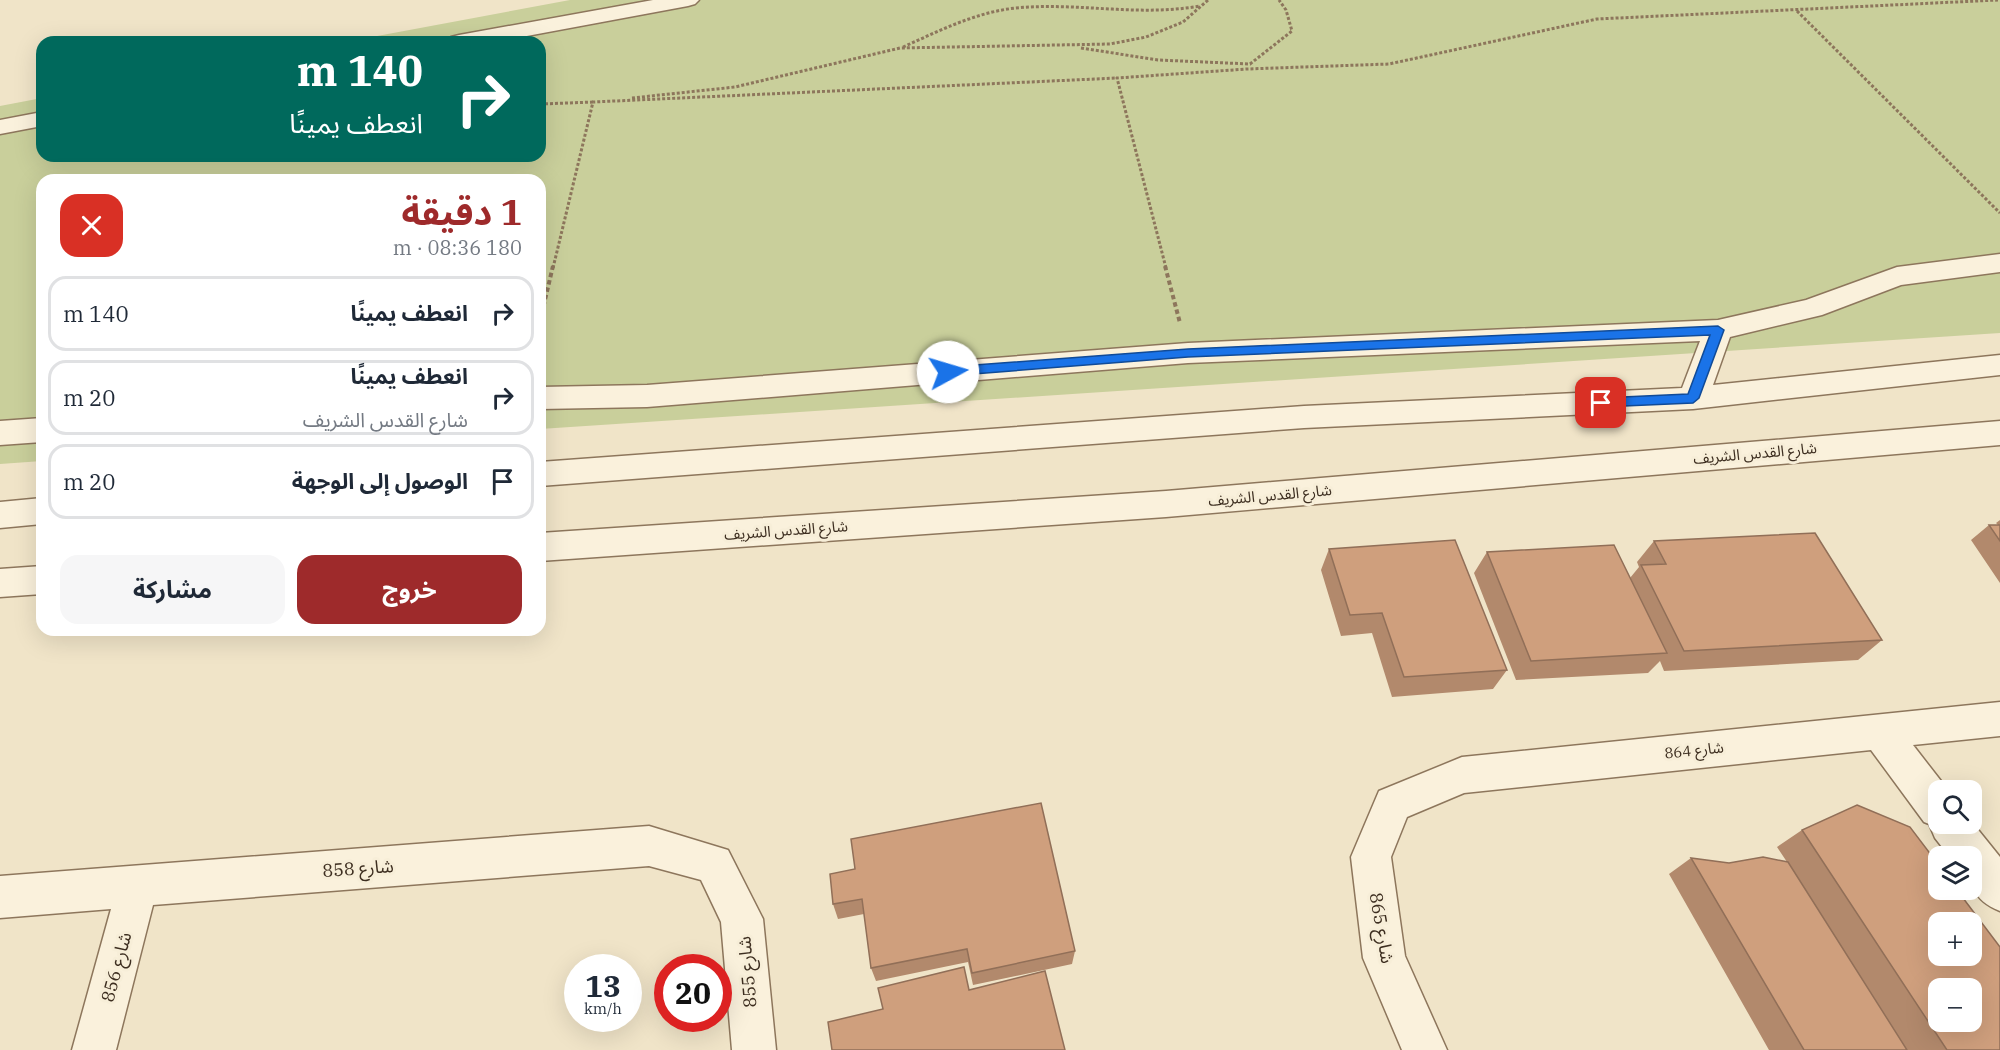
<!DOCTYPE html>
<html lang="ar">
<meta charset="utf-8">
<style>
:root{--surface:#fff;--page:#f6f6f7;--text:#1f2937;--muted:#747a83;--line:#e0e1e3;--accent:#9e2a2b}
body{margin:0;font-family:"IBM Plex Serif","Noto Sans Arabic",serif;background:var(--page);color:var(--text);direction:rtl;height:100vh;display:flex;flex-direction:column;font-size:22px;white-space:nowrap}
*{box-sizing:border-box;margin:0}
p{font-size:20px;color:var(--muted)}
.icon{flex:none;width:33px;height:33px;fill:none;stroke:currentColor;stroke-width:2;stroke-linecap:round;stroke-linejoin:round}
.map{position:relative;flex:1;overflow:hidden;direction:ltr}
.side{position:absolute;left:36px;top:174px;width:510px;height:462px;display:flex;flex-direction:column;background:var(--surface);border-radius:18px;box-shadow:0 6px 24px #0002;direction:rtl}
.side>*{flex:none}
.hud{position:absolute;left:36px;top:36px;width:510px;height:126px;border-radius:18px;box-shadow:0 6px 24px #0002;direction:rtl;background:#00695c;color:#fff;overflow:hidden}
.tools{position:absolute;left:1928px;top:780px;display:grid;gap:12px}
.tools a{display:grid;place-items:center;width:54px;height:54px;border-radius:12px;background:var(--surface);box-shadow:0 6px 24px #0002;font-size:30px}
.speed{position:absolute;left:564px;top:954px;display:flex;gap:12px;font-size:30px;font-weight:700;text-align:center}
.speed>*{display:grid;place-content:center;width:78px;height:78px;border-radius:50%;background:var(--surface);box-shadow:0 6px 24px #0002;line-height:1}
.speed small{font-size:15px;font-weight:400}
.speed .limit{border:9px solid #d22;background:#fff;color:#111}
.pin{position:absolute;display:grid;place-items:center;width:51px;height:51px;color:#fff;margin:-26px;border-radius:12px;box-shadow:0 3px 9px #0006}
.me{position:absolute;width:66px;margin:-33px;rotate:84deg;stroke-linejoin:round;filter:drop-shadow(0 0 4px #0008)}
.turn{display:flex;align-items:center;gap:21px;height:126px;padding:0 24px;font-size:27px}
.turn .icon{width:78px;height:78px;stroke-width:2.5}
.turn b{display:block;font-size:42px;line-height:51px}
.round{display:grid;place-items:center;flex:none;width:63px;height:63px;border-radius:18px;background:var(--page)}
.summary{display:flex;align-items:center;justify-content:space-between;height:102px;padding:0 24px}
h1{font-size:36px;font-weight:700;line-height:45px;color:var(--accent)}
.cta{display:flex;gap:12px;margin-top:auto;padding:12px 24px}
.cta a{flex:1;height:69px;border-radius:18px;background:var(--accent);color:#fff;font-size:24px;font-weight:700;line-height:69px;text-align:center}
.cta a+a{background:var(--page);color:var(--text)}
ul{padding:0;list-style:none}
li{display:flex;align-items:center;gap:18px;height:75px;margin:0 12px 9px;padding:0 12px;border:3px solid var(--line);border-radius:18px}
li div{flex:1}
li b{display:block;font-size:22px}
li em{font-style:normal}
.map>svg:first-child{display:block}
.green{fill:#c9cf9b}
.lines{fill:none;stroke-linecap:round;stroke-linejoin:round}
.minor-casing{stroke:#8d765c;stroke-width:3}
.path-far1{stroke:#8d765c;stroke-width:3;stroke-dasharray:3 2;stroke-linecap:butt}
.path{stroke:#8d765c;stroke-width:4;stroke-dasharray:4.5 3;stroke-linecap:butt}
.minor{fill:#faf1dc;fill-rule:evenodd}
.wall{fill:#b2896c}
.building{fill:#cf9f7d;stroke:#916f58;stroke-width:1.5;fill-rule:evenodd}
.route{fill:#1a73e8;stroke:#114b97;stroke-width:1.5}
.labels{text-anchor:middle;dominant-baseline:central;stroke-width:6;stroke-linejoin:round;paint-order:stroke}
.street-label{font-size:15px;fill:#3d2e20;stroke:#f7eed8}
.near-street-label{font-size:18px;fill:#3d2e20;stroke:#f7eed8}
</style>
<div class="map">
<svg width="2000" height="1050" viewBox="0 0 2000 1050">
<rect width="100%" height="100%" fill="#f0e4c8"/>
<polygon class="green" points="570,0 2000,0 2000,333 540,429 540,180 42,180 42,461 0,464 0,106 42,98 42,156 540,156 540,42 345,42"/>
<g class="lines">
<defs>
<g id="minor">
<polygon points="653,0 699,0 695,4 688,6 495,42 448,42 451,37 459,35"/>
<polygon points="42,112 42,126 0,134 0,120"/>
<polygon points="2000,254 2000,272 1901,285 1822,315 1730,337 1713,385 2000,355 2000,375 1693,409 1304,428 540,486 540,462 1304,406 1682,388 1700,341 1188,363 647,407 540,409 540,387 647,385 1188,343 1718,320 1806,300 1897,267"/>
<polygon points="42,418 42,442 0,445 0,421"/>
<polygon points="2000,421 2000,445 1166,517 540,561 540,533 1166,491"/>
<polygon points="42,498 42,524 0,528 0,502"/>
<polygon points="42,566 42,594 0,597 0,569"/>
<path d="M2000 702V736L1913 745 1948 790H1938V824H1971V821L2000 857V911C1971 899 1971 885 1971 856H1949L1935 838 1929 824 1924 822 1871 750 1464 793 1407 817 1391 857 1405 956 1447 1050H1402L1363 958 1351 857 1379 791 1462 757Z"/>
<polygon points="649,826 728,850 763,919 776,1050 732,1050 721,922 701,880 649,866 153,905 116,1050 72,1050 111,909 0,918 0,876"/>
</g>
</defs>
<use href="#minor" class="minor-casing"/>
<g class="path-far1">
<polyline points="1797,11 2000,213"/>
<path d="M903 47C939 31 976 12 1016 8 1078 2 1138 17 1200 6"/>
<polyline points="1081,48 1158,60 1250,64 1292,31 1286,10 1279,0"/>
<polyline points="632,98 735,87 900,48 1110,44 1146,37 1183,22 1208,0"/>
<polyline points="540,104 595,102"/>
<polyline points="553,268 593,102 1117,78"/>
<polyline points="1166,268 1117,78 1247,69 1389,64 1597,19 1998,0"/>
</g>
<g class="path">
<polyline points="1165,266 1180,323"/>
<polyline points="540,321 553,266"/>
</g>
<use href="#minor" class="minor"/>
</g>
<g class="wall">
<polygon points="2000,520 2000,583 1971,540 1989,525 1998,525 1996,523"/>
<polygon points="1654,541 1882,640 1858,660 1664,671 1660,661 1648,673 1516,680 1474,573 1487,552 1630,578 1639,567 1637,562"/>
<polygon points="1329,549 1507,670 1493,689 1392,697 1372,633 1341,636 1321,570"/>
<polygon points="1802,830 2000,1050 1769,1050 1669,874 1691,858 1729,863 1787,862 1777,847"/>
<polygon points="830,874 1075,951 1072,964 973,985 968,962 876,981 871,968 864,914 838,919 833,904"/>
</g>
<g class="building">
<polygon points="1989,525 2000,525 2000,541"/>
<polygon points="1815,533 1882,640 1684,651 1641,565 1666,564 1654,541"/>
<polygon points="1455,540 1507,670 1404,677 1382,613 1350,615 1329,549"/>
<polygon points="1614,545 1667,653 1531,661 1487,552"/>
<polygon points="1041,803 1075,951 972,973 967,949 871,968 862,899 833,904 830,874 855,869 851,839"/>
<path d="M1857 805 1910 827 1938 864V890H1957L2000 947V1050H1947L1802 830ZM1938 922H1971V956H1938ZM1938 988H1971V1022H1938Z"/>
<polygon points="1763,857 1788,862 1907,1050 1804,1050 1691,858 1729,863"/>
<polygon points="964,967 969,990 1045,971 1065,1050 832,1050 828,1022 883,1009 878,988"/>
</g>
<polygon class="route" points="1718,326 1724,330 1699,398 1693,403 1601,407 1595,403 1601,398 1688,394 1710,335 1188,357 948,376 941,372 948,367 1188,349"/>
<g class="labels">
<g class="street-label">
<text transform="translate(1755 453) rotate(-5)">شارع القدس الشريف</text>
<text transform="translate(1270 495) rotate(-5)">شارع القدس الشريف</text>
<text transform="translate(786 530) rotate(-4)">شارع القدس الشريف</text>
<text transform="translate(1694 750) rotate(-6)">شارع 864</text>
</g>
<g class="near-street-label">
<text transform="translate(358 868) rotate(-4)">شارع 858</text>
<text transform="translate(1382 928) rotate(80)">شارع 865</text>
<text transform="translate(116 967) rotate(-75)">شارع 856</text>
<text transform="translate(747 972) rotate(-95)">شارع 855</text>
</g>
</g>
</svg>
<div class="tools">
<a><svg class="icon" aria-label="search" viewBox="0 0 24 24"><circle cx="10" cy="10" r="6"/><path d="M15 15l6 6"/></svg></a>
<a><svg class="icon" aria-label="layers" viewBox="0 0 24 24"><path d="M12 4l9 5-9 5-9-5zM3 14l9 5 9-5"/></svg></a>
<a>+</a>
<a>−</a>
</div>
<div class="speed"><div>13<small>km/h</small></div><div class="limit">20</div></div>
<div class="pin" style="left:1601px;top:403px;background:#d93025"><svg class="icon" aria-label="arrive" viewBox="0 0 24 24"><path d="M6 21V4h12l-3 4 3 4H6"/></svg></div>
<svg class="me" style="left:948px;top:372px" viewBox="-20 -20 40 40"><circle r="19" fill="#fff"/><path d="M0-13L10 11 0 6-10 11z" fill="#1a73e8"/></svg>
<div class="hud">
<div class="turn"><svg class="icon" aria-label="right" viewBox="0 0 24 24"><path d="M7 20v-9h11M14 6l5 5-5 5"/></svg><div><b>140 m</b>انعطف يمينًا</div></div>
</div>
<section class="side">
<div class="summary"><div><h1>1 دقيقة</h1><p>180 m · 08:36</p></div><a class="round" style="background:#d93025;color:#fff"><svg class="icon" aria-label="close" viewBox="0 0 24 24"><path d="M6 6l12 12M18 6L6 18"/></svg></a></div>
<ul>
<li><svg class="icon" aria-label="right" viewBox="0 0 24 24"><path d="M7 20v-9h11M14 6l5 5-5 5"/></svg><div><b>انعطف يمينًا</b></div><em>140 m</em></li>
<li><svg class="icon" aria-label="right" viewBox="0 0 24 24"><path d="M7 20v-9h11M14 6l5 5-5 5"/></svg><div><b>انعطف يمينًا</b><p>شارع القدس الشريف</p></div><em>20 m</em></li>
<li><svg class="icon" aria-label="arrive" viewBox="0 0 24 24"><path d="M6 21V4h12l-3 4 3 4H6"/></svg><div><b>الوصول إلى الوجهة</b></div><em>20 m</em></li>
</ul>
<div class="cta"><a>خروج</a><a>مشاركة</a></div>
</section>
</div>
